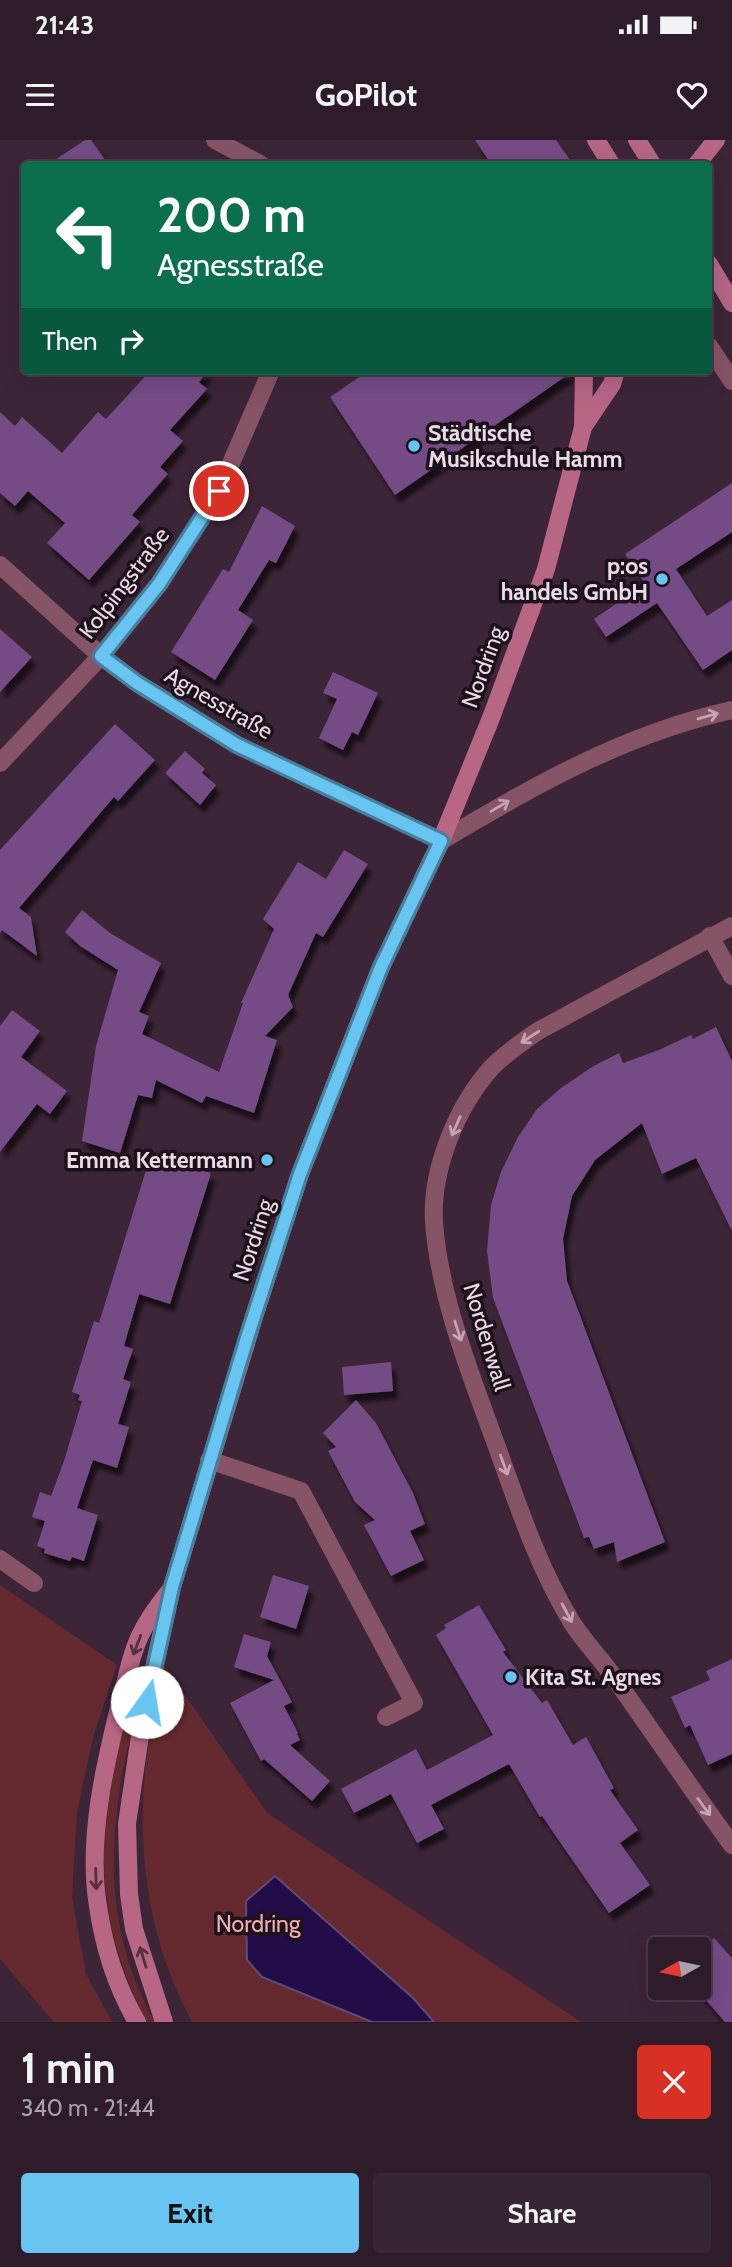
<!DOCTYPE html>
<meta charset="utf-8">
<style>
:root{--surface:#2e1c2a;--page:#362532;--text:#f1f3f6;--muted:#a7a1a8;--line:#493a47;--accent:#68c4f0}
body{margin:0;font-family:Cabin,sans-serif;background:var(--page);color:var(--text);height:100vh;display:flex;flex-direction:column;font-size:26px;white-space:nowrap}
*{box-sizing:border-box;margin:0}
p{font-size:23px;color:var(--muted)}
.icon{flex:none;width:38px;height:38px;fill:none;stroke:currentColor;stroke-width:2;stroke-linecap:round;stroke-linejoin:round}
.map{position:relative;height:1882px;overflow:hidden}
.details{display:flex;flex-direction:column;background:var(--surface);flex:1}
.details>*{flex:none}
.top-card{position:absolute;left:21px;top:21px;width:691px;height:214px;border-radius:7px;box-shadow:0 7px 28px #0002,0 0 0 2px var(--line);background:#0b6e4f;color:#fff;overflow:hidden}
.needle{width:46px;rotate:261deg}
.buttons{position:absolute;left:648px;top:1797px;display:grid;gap:14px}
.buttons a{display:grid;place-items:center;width:63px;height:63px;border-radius:7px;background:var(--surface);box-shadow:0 7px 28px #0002,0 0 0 2px var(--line);font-size:35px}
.pin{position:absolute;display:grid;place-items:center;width:60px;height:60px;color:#fff;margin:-30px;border:4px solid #fff;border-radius:50%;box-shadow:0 2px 7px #0007}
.me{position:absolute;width:77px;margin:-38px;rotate:13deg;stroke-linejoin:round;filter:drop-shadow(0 0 5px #0008)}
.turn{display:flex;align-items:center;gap:24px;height:147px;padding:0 21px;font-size:32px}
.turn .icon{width:91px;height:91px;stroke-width:2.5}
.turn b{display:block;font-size:49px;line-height:60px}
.then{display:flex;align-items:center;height:66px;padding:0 21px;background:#0003;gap:14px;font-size:26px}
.round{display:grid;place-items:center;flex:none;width:74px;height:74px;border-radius:7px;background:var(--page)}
.overview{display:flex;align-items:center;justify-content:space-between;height:119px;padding:0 21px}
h1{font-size:42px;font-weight:700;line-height:52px}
.primary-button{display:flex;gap:14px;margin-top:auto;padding:14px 21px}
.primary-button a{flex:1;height:80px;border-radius:7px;background:var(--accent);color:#111;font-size:28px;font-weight:700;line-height:80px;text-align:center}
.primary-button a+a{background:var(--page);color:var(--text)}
.status{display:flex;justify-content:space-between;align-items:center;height:49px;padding:0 35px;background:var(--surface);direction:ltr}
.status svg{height:19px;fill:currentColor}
header{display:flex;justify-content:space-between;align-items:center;height:91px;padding:0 21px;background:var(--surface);font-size:32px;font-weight:700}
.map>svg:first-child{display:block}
.green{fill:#652a30}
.water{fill:#230d49;stroke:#5f4a78;stroke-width:2}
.building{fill:#744b86;filter:url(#shadow)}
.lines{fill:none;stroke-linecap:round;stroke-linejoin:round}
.street{stroke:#865367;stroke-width:18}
.secondary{stroke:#b76686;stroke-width:18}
.oneway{stroke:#c3a4b4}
.oneway2{stroke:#532f40}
.route-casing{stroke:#447f9c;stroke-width:18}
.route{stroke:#68c4f0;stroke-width:12}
.poi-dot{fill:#68c4f0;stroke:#1d121b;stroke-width:2.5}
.labels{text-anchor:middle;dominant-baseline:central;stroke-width:7;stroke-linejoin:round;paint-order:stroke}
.poi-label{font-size:23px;font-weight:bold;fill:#ebdae7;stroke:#1d121b;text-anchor:start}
.street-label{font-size:23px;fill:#ebdae7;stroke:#1d121b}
.park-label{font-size:23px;fill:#f2aeb1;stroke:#1d121b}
</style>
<div class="status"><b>21:43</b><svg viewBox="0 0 49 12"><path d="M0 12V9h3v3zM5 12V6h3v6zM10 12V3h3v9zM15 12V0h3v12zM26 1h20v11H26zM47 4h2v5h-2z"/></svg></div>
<header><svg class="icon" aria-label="menu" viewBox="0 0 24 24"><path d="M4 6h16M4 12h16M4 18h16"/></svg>GoPilot<svg class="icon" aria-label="heart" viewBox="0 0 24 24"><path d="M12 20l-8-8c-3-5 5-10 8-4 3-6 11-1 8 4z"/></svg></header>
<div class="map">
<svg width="732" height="1882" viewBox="0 0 732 1882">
<defs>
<filter id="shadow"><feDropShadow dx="4.5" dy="8" stdDeviation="2" flood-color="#0009"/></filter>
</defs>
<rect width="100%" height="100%" fill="#3d2538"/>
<g class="green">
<polygon points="0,1445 117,1525 93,1597 77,1672 72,1757 86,1834 112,1882 54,1882 0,1819"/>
<path d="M164 1525 267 1673 581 1882H192C155 1812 141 1742 143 1664 144 1617 155 1570 164 1525Z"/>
<path d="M140 1528 148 1532C112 1650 91 1769 155 1882H147C127 1843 112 1803 107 1760 96 1684 117 1600 140 1528Z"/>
</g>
<polygon class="water" points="275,1736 413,1858 434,1882 372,1882 262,1837 247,1820 246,1761"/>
<g class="building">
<polygon points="85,0 91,0 108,24 49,24"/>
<polygon points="475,0 556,0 573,24 491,24"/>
<polygon points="150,231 208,231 199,242 207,249 170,290 183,301 160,327 168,334 132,375 140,382 89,440 47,403 65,383 28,351 15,366 0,353 0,272 15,286 22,277 62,313 98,272 106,279"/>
<polygon points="368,231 573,231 395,355 330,257"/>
<polygon points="732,343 732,392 676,429 707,476 732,460 732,510 703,530 657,463 606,497 594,479 645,444 625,414"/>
<polygon points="262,366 295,386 276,423 269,420 238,470 253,480 215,540 171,512 223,429 229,432"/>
<polygon points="0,489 32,517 0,552"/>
<polygon points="333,532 378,553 358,595 352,592 343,610 319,598 337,559 323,553"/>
<polygon points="115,584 155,620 118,661 114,657 19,768 31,777 37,816 2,790 0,793 0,710"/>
<polygon points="185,611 205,629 202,633 216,645 200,665 165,633"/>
<polygon points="344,710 368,724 323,797 316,793 288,855 293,867 265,896 277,900 254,973 206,956 202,963 156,940 152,958 138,955 120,1013 82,1001 96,906 118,830 80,806 65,792 82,770 110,793 161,823 139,872 149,876 142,894 219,932 243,863 241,863 274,789 263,779 298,722 326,739"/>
<polygon points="12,870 40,891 21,917 67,951 50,974 37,964 0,1012 0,886"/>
<polygon points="716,887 732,921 732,1091 696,1018 662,1034 642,983 595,1020 572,1056 563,1099 567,1141 665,1402 617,1422 614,1402 594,1409 589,1397 584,1398 493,1158 487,1111 491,1065 501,1032 518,997 537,969 561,948 592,927 619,913 623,923 659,910 691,895 693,899"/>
<polygon points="151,1014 211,1033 170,1164 139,1154 124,1206 133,1209 123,1239 131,1242 118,1284 129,1287 117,1328 93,1320 77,1368 98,1375 84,1421 72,1417 70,1421 44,1413 45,1409 37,1406 45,1381 32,1377 40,1352 51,1356 64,1321 82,1261 78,1260 80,1255 72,1252 94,1181 99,1183"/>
<polygon points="391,1222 393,1251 344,1255 342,1227"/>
<polygon points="356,1260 376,1283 413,1353 425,1384 410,1391 424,1420 391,1436 364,1385 375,1380 355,1362 328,1311 336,1307 323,1293"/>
<polygon points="273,1435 309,1446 296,1489 260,1477"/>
<polygon points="479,1465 506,1510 503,1512 542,1563 547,1560 573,1605 586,1597 614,1648 610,1650 638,1690 620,1703 650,1745 609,1773 542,1676 540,1677 509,1624 431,1665 444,1689 417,1703 391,1654 354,1673 341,1649 416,1609 427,1630 493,1595 436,1495 446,1488 444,1485"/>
<polygon points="244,1494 271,1502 267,1516 292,1562 284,1566 298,1593 297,1594 300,1600 290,1605 330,1641 312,1661 264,1619 261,1621 230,1563 274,1540 234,1527"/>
<polygon points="732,1519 732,1614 708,1625 690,1585 685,1588 671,1557 710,1540 706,1531"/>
<polygon points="714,1798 732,1818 732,1882 725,1882 698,1851 698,1812"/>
</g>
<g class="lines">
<g class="street">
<polyline points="215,0 260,24"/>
<polyline points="709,206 732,241"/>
<path d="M0 425 101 516 137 543 237 605 441 701C533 646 626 593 732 570"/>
<polyline points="0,623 101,516 159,444 219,351 271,231"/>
<path d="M732 786 538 891C522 902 506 913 492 927 457 966 431 1029 434 1082 439 1154 469 1230 493 1296 516 1359 536 1423 571 1481 583 1501 600 1517 613 1536 653 1592 691 1649 732 1705"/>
<polyline points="710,796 732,836"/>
<polyline points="209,1320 301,1351 414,1563 386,1577"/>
<polyline points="0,1419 34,1443"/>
</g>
<g class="secondary">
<polyline points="596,0 611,24"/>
<polyline points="637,0 652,24"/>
<polyline points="697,24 716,0"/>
<polyline points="709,124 732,163"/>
<polyline points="583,287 612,244 616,231"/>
<path d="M137 1882C116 1846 104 1808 98 1766 87 1700 105 1623 121 1560 126 1542 129 1524 135 1508 142 1487 155 1470 168 1453"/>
<polyline points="164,1882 134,1789 129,1754 127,1684 142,1582 172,1447 254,1177 300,1034 381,827 441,701 491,578 546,429 583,287 584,231"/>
</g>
</g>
<defs><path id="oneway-shaft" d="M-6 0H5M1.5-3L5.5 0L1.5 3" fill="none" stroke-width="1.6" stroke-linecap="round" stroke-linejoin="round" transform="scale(1.75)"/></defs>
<g class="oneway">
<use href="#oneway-shaft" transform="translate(708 576) rotate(-16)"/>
<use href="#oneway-shaft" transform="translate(500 666) rotate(-31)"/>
<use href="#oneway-shaft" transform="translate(530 897) rotate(147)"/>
<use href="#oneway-shaft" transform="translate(456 986) rotate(114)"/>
<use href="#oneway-shaft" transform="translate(458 1191) rotate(72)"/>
<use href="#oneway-shaft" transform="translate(504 1325) rotate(70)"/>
<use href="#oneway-shaft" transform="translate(567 1473) rotate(62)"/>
<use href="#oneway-shaft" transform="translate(704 1667) rotate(54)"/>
</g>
<g class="oneway2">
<use href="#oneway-shaft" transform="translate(137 1505) rotate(111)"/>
<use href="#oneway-shaft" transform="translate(96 1739) rotate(88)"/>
<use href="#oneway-shaft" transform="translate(143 1817) rotate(-107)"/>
</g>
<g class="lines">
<defs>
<polyline id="route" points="147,1562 172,1447 246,1201 300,1034 381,827 441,701 237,605 137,543 101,516 159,444 219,351"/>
</defs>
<use href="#route" class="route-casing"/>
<use href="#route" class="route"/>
</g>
<g class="poi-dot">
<circle cx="414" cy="306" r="7"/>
<circle cx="662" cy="439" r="7"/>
<circle cx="267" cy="1020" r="7"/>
<circle cx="511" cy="1537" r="7"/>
</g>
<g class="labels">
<g class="poi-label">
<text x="428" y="293">Städtische<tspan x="428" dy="26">Musikschule Hamm</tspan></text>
<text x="648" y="426" text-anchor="end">p:os<tspan x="648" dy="26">handels GmbH</tspan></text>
<text x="253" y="1020" text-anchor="end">Emma Kettermann</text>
<text x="525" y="1537">Kita St. Agnes</text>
</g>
<g class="street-label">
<text transform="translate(124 443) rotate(-53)">Kolpingstraße</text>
<text transform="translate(483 527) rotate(-70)">Nordring</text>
<text transform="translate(219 563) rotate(30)">Agnesstraße</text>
<text transform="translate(253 1100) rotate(-72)">Nordring</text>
<text transform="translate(487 1197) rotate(73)">Nordenwall</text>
</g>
<g class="park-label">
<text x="258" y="1784">Nordring</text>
</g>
</g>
</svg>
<div class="buttons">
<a><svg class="needle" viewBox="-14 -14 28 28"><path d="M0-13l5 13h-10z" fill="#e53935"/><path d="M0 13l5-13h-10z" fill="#a7a1a8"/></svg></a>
</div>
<div class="pin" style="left:219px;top:351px;background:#d93025"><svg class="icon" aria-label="arrive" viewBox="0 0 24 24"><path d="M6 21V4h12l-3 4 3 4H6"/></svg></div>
<svg class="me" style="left:147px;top:1562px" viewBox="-20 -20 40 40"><circle r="19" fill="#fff"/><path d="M0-13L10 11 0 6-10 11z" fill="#68c4f0"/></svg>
<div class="top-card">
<div class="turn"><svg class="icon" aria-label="left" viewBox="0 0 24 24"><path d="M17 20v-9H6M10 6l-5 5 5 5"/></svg><div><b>200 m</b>Agnesstraße</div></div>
<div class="then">Then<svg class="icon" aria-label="right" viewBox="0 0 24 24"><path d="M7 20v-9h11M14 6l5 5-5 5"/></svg></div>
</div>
</div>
<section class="details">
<div class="overview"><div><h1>1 min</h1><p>340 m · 21:44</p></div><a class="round" style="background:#d93025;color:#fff"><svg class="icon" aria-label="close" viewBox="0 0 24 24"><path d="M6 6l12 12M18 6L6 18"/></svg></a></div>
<div class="primary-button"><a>Exit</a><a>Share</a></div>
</section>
